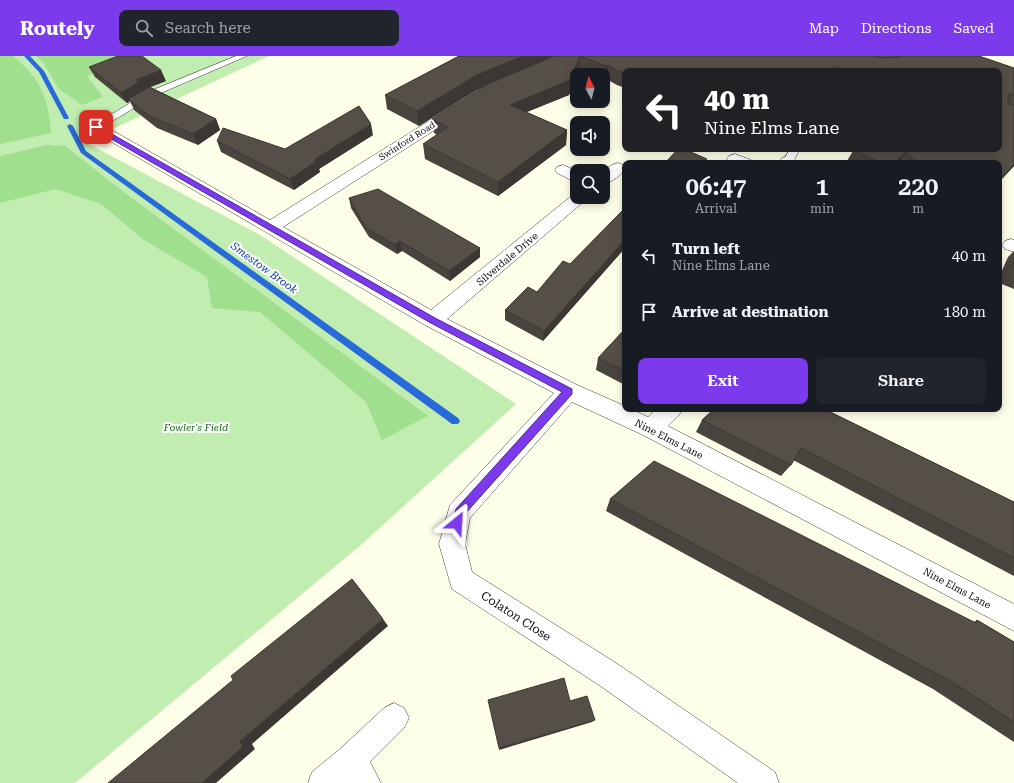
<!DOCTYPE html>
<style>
:root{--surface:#171b24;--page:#20242c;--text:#f1f3f6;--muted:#9ea1a6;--accent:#7c3aed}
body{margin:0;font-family:"Roboto Serif",serif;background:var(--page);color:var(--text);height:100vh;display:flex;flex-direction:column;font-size:15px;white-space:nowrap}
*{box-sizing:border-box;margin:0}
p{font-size:13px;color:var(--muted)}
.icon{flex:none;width:22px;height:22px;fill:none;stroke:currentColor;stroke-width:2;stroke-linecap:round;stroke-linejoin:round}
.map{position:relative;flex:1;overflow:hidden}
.side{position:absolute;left:622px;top:104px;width:380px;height:252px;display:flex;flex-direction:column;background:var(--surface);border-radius:8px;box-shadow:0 2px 10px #0003}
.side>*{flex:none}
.top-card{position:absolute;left:622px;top:12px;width:380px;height:84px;border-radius:8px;box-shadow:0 2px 10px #0003;background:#202124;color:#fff;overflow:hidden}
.needle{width:26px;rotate:353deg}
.fabs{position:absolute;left:570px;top:12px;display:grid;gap:8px}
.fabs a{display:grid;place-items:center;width:40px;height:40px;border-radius:8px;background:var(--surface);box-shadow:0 2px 10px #0003;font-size:20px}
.pin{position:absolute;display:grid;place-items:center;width:34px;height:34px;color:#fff;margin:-17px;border-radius:8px;box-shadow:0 2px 6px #0006}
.me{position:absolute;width:44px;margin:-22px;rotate:27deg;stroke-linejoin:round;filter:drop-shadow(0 0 3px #0008)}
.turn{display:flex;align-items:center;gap:14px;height:84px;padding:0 16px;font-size:18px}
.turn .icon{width:52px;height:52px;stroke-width:2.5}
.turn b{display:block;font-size:28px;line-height:34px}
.eta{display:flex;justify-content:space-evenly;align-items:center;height:68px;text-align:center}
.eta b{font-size:24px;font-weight:600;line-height:28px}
.action{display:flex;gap:8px;margin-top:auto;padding:8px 16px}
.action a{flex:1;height:46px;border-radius:8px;background:var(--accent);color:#fff;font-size:16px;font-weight:600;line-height:46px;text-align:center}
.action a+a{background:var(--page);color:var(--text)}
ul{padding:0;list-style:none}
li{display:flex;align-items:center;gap:12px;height:56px;padding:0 16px}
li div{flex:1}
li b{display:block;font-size:15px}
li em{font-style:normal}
header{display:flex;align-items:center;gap:24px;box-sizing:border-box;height:56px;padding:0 20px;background:var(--accent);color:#fff}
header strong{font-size:19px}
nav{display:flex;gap:22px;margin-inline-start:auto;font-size:14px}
.search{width:280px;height:36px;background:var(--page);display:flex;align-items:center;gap:10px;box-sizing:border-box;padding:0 14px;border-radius:8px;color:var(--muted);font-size:15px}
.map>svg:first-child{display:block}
.green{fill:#c1edb0}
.forest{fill:#9fdf8d}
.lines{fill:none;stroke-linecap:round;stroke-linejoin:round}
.stream{fill:#296ad9;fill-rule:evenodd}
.lane-casing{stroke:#3e3e3e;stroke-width:1}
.street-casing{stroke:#3e3e3e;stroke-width:1}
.lane{fill:#fff;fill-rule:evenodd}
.street{fill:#fff;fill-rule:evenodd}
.wall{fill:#49443d}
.shaded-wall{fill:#3c3732}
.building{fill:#554f47;stroke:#3c3732}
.route{fill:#7c3aed;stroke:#51269a}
.labels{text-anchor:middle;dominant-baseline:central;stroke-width:4;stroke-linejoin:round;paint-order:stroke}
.far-street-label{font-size:9px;fill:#0b0b0b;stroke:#fff}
.street-label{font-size:10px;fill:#0b0b0b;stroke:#fff}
.park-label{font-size:10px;font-style:italic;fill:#176818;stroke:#fff}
.water-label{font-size:11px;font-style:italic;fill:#0a3ea7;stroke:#fff}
.near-street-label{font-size:12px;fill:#0b0b0b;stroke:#fff}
</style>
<header>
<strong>Routely</strong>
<div class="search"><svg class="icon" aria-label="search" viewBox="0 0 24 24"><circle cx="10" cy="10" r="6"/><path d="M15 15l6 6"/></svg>Search here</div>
<nav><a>Map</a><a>Directions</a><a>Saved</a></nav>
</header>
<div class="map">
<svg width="1014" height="727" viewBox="0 0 1014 727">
<rect width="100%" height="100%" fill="#feffe9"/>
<polygon class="green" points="0,0 269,0 85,86 260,179 516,348 362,488 75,727 0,727"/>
<g class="forest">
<path d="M0 0H13C41 23 48 41 51 77L0 88Z"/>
<polygon points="36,0 116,0 114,8 87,20 103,41 82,49 59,33 43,6"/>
<polygon points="47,89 65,90 129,140 428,360 382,384 366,346 260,256 212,252 207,221 144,184 101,148 56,133 0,147 0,100"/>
</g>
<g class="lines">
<g class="stream">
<polygon points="24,0 30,0 44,15 69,62 68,63 64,63 39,16"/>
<polygon points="70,68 73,70 86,95 458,362 460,365 458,368 452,368 81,97 67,70"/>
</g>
<defs>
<g id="lane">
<polygon points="236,0 247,0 154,40 99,73 93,73 91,71 148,36"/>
<polygon points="790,93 800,93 792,107 784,107 783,105"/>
</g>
<g id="street">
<polygon points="458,49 463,50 465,53 463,56 283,171 431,254 575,137 577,137 577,141 589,141 447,263 577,329 625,350 625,353 631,353 648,361 656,353 682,353 679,359 668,370 1014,548 1014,575 643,379 572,346 470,462 465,488 472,516 619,609 775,716 779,727 738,727 599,629 452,533 439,488 450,449 554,337 425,269 91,74 89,71 91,68 101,68 270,164 453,50"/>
<polygon points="931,93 948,93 935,107 918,107"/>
<polygon points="735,98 751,104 753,107 729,106 727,103 729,100"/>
<polygon points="788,100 794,102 796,105 795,107 779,107 782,102"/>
<path d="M618 107 624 109 625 111C624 119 611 126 603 128V115L612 109Z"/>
<polygon points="563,109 577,115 577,127 557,117 555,114 557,111"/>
<polygon points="1011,183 1014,184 1014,196 1005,193 1002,189 1005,185"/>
<polygon points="394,647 404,652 409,662 404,672 370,706 381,727 308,727 312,716 340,693 384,652"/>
</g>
</defs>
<use href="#lane" class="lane-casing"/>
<use href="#street" class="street-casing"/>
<use href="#lane" class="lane"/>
<use href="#street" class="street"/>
</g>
<g class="wall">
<polygon points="459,0 979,0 1014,12 1014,110 999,126 999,107 846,107 854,93 929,93 929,94 999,93 999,15 625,15 625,32 617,29 606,23 603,24 603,19 591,19 579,14 569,39 526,56 567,74 566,89 498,140 425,103 423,88 437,79 434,77 432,63 484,31 477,34 419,70 387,53 385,39"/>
<polygon points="89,11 166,25 150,31 216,63 220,74 198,89 157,72 134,54 130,45 127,47 95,21"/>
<polygon points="373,79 319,113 320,116 294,134 221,96 217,85 285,93"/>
<polygon points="349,142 480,192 480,201 450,225 402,195 397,198 369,181 351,152"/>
<polygon points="625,152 625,192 543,285 505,264 505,254 537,236 570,208"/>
<polygon points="1014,195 1014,233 999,227 999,221 1008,201"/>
<polygon points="625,273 625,329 596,314 598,302"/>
<polygon points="827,354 1014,446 1014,520 793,404 791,409 781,420 696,376 702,364"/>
<polygon points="610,443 974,566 977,564 1014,586 1014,686 933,633 606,455"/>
</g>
<g class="shaded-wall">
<polygon points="523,0 555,0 477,34 419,70 417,55 477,19"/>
<polygon points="580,0 579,14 569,39 510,63 510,49"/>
<polygon points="608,9 606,23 604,24 606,10"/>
<polygon points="161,14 166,25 143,34 144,36 128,43 130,45 127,47 121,37 136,24"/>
<polygon points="216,63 220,74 198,89 193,78"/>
<polygon points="371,68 373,79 319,113 320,116 294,134 290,123 314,104"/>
<polygon points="567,74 566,89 498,140 498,126"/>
<polygon points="906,96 899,107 894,107"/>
<polygon points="1014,108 1014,110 999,126 999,125"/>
<polygon points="625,184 625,192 543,285 544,275"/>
<polygon points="400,185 402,195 397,198 395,189"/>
<polygon points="480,192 480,201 450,225 449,215"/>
<polygon points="383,563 388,570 252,688 255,693 216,727 202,727 240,685"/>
<polygon points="595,664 592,666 499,694 499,692"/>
</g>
<g class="building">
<polygon points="118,0 142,0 161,14 136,24 139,26 121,37 89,11"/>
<polygon points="459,0 523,0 477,19 417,55 385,39"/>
<polygon points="554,0 873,0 880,2 901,1 900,0 979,0 1014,12 1014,39 1008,38 1008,48 1014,49 1014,108 999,125 999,107 918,107 906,96 894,107 883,107 853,94 854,93 927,93 926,94 946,94 946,93 999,93 999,15 846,15 834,11 830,15 625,15 625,17 619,15 608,9 606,10 580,0 570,24 510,49 567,74 498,126 423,88 448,71 432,63 488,28"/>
<polygon points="149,31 216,63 193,78 151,61 128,43"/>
<polygon points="359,50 371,68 314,104 317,105 290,123 217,85 223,72 285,93"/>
<polygon points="678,93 684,93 707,103 703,107 665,107"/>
<polygon points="378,133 480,192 449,215 400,185 395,189 366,172 349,142"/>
<polygon points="625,152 625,184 544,275 505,254 528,231 537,236 563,205 570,208"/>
<polygon points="1014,204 1014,213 1011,211"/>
<polygon points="625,273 625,315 598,302"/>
<polygon points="714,353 827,353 826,354 1014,446 1014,502 801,392 791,409 702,364"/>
<polygon points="654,405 976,567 977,564 1014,586 1014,666 954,627 610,443"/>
<polygon points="352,523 383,563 240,685 243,691 202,727 108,727 233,624 231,620"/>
<polygon points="564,622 570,645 587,640 595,664 499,692 488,644"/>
</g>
<polygon class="route" points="96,69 435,262 572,333 572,338 464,459 460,470 453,470 452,467 456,453 562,336 429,266 94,73 93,71"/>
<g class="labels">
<g class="far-street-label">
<text transform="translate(407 85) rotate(-32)">Swinford Road</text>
</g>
<g class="street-label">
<text transform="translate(507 203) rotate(-40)">Silverdale Drive</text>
<text transform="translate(669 383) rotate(27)">Nine Elms Lane</text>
<text transform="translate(957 532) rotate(28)">Nine Elms Lane</text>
</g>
<g class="park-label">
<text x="196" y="371">Fowler's Field</text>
</g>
<g class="water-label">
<text transform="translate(264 212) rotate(36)">Smestow Brook</text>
</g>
<g class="near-street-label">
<text transform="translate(516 560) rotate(33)">Colaton Close</text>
</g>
</g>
</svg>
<div class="fabs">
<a><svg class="needle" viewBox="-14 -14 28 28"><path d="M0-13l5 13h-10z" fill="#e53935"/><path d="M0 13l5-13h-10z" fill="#9ea1a6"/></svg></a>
<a><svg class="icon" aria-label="sound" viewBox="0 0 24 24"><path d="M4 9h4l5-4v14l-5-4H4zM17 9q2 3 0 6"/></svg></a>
<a><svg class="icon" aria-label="search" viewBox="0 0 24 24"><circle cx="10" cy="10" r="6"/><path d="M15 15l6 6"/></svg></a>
</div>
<div class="pin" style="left:96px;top:71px;background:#d93025"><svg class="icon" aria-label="arrive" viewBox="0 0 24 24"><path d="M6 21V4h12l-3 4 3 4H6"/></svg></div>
<svg class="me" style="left:457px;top:467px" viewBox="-20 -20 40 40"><path d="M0-17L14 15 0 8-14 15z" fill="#7c3aed" stroke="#fff" stroke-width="4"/></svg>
<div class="top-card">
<div class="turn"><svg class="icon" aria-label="left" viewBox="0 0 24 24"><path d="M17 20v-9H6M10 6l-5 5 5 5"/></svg><div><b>40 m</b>Nine Elms Lane</div></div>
</div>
<section class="side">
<div class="eta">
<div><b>06:47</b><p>Arrival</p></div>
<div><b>1</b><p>min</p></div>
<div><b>220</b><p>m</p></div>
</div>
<ul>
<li><svg class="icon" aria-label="left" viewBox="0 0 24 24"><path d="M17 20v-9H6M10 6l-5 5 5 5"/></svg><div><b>Turn left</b><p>Nine Elms Lane</p></div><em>40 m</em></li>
<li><svg class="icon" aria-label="arrive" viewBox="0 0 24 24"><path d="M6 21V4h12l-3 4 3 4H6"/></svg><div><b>Arrive at destination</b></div><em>180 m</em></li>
</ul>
<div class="action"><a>Exit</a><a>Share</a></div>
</section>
</div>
